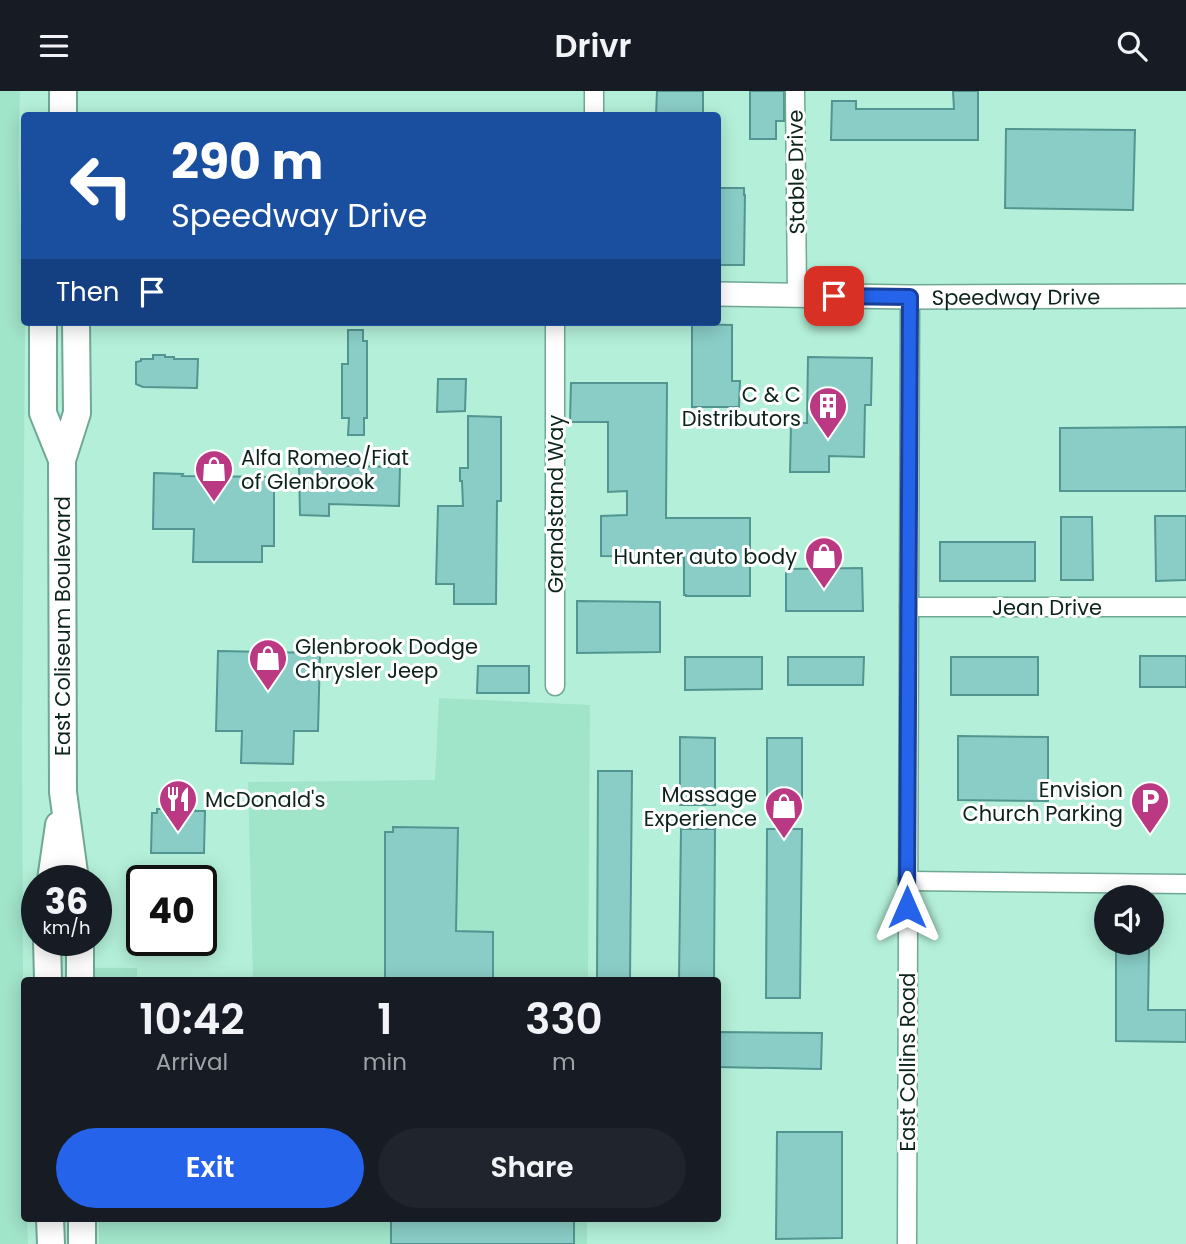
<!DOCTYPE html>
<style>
:root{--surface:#171b24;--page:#20242c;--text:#f1f3f6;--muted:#9ea1a6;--accent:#2563eb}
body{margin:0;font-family:Poppins,sans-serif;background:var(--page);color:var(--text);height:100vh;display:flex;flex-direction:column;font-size:26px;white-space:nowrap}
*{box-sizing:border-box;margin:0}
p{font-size:23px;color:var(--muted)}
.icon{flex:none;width:38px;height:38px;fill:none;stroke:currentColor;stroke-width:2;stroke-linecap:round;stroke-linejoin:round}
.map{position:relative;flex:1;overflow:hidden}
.side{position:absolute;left:21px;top:886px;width:700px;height:245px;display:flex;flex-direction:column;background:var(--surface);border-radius:7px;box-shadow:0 4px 18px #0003}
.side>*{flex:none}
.hud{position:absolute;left:21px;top:21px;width:700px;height:214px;border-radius:7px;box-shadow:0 4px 18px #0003;background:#1a4fa0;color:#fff;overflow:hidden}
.fabs{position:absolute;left:1094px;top:794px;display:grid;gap:14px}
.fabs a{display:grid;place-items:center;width:70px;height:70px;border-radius:50%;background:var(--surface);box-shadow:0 4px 18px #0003;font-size:35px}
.speed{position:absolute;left:21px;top:774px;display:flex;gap:14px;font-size:35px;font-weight:700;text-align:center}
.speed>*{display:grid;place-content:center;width:91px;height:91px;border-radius:50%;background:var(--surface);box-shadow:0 4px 18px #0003;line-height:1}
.speed small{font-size:18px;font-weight:400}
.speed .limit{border:4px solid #111;border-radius:10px;background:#fff;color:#111}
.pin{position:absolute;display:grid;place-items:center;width:60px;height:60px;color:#fff;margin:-30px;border-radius:14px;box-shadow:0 4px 10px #0006}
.me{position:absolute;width:77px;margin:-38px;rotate:0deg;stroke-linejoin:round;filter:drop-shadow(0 0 5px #0008)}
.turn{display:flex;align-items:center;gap:24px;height:147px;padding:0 35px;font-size:32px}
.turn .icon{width:91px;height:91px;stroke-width:2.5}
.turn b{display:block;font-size:49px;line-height:60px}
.then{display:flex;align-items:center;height:66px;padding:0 35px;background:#0003;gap:14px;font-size:26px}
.eta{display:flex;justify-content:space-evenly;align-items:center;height:119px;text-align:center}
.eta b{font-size:42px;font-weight:600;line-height:49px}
.action{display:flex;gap:14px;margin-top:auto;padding:14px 35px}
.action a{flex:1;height:80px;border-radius:42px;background:var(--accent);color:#fff;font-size:28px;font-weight:600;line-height:80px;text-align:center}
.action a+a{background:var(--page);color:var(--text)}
header{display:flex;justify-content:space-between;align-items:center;height:91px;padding:0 35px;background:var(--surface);font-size:32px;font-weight:600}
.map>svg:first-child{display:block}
.built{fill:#a0e4ca}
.building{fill:#8acdc7;stroke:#539590;stroke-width:2}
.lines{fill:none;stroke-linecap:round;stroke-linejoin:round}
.minor-casing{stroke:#6fa893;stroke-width:21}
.major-casing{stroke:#6fa893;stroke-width:26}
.highway-casing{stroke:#6fa893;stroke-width:30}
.minor{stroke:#fff;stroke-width:18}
.major{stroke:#fff;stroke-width:23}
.highway{stroke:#fff;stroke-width:26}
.route-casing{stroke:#184099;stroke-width:18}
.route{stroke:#2563eb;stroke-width:12}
.labels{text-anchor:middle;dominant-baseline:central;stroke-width:6;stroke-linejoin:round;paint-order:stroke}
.street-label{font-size:21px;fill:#0d241d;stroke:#fff}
.poi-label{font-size:21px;fill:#0d241d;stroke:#fff;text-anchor:end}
</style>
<header><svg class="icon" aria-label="menu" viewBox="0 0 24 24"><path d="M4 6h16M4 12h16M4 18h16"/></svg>Drivr<svg class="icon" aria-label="search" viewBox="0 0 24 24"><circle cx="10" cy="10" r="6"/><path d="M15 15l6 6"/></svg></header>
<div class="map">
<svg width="1186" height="1153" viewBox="0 0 1186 1153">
<rect width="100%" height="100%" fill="#b4f0d9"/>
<g class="built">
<polygon points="0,0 20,0 18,74 25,231 22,643 24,1127 27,1127 28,1153 0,1153"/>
<polygon points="439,607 590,614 588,889 253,889 248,691 435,689"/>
<rect x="94" y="877" width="43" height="12"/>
<rect x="99" y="1127" width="488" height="26"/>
</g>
<g class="building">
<polygon points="657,0 703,0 703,24 656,24"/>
<polygon points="750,0 784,0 784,30 776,30 776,48 750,48"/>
<polygon points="953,0 978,0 978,49 831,49 832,10 856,10 856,18 954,18"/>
<polygon points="1006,38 1135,39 1133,119 1005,117"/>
<polygon points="718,97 744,97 744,104 745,104 744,174 718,174"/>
<polygon points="692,233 732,234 732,290 740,290 739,316 692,316"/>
<polygon points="348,239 363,239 363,250 367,250 367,327 364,327 364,344 348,344 349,327 342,327 342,273 348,273"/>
<polygon points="153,264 165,264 165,266 174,266 174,268 198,268 197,297 143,296 136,293 136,271 141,270 141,268 153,268"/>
<polygon points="808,266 872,267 871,314 865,314 864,366 829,365 829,381 790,381 791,332 807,332"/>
<polygon points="438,288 466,288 465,320 437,321"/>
<polygon points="571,292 667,292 666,427 750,427 750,505 686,505 686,504 684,504 684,466 601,465 601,425 627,424 627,400 608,401 608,331 570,331"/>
<polygon points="468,325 501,326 501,410 497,410 496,513 454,513 454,493 436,493 438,415 463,415 462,390 460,390 460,377 468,377"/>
<polygon points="1186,336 1186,400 1060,400 1060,337"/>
<polygon points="299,374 400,376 399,415 329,413 329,425 300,424"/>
<polygon points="154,382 183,383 182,385 274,386 274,455 262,455 262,471 193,471 194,438 153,438"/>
<polygon points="1155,425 1186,425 1186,489 1156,490"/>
<polygon points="1061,426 1092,426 1093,489 1061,489"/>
<rect x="940" y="451" width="95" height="39"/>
<polygon points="862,477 863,520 786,520 786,478"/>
<polygon points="577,510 660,511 660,561 577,562"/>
<polygon points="218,560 320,562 318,640 294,640 293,673 241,672 242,640 216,640"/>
<rect x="1140" y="565" width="46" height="31"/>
<polygon points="685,566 762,566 762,598 685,599"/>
<polygon points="788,566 864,566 863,594 788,594"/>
<rect x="951" y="566" width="87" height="38"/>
<polygon points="478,575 529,575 529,602 477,602"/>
<polygon points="958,645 1048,646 1048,710 958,709"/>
<polygon points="680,646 715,647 715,714 680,714"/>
<rect x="767" y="647" width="35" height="68"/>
<polygon points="598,680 632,680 630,889 597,889"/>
<polygon points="157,718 195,718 195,720 205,720 204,762 151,762 152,722 157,722"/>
<polygon points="393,736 458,737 456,840 493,841 493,889 385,889 385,741 393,741"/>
<polygon points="681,738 715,738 714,889 679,889"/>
<polygon points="767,738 802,738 800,907 766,907"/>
<polygon points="1116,857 1149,857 1148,919 1186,919 1186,951 1116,950"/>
<polygon points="718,941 822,942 821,978 718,976"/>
<polygon points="777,1041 842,1041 842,1147 776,1148"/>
<rect x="391" y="1127" width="183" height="26"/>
</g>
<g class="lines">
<defs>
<g id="minor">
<polyline points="594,0 594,24"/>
<polyline points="795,0 797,205"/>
<polyline points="909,516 1186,516"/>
<polyline points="555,595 555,231"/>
<polyline points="907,790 1186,793"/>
<polyline points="907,1153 910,206"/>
</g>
<g id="major">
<path id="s1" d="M718 203 910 206 1186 205"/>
</g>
<g id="highway">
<polyline points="63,24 63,0"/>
<polyline points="43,231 43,322 62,369"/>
<polyline points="51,789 59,734"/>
<polyline points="75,789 63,701 62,369 77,322 76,231"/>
<polyline points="47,849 48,889"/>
<polyline points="80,849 80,889"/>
<polyline points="50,1127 51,1153"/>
<polyline points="82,1127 82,1153"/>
</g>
</defs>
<use href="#minor" class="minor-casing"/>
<use href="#major" class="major-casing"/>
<use href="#highway" class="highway-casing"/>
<use href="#minor" class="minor"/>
<use href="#major" class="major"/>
<use href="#highway" class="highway"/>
</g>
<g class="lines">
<defs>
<polyline id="route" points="834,205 910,206 907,816"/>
</defs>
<use href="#route" class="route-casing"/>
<use href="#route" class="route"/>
</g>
<defs>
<symbol id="building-pin" viewBox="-11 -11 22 30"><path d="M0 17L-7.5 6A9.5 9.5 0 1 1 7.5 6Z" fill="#bb3983" stroke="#fff"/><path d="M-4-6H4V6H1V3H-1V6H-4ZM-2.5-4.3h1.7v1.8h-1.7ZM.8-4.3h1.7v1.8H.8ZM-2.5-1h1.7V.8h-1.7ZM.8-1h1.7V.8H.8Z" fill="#fff"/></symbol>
<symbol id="shop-pin" viewBox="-11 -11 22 30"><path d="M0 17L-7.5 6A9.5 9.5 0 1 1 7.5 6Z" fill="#bb3983" stroke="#fff"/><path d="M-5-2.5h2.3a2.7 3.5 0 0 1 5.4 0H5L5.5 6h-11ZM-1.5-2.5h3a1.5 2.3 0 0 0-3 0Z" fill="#fff"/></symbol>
<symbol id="restaurant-pin" viewBox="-11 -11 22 30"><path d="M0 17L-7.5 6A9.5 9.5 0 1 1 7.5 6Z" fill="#bb3983" stroke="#fff"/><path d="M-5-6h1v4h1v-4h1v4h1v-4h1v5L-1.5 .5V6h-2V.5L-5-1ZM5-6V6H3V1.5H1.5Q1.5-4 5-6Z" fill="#fff"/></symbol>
<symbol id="parking-pin" viewBox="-11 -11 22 30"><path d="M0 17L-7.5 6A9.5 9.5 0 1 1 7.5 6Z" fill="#bb3983" stroke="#fff"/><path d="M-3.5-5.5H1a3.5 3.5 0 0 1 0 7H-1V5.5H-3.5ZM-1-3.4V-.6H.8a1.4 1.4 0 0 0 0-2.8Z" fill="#fff"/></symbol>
</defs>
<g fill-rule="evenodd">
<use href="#building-pin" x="806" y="293" width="44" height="60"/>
<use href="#shop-pin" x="192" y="356" width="44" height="60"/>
<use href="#shop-pin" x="802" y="443" width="44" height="60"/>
<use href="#shop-pin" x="246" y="545" width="44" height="60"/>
<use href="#restaurant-pin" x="156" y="686" width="44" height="60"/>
<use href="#parking-pin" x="1128" y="688" width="44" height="60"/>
<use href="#shop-pin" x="762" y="693" width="44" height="60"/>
</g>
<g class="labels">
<g class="street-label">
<text transform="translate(796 81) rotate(-91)">Stable Drive</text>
<text stroke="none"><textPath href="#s1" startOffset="298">Speedway Drive</textPath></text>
<text transform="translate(555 413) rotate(-90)">Grandstand Way</text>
<text x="1047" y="516">Jean Drive</text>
<text transform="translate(62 535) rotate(-90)">East Coliseum Boulevard</text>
<text transform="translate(907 971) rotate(-90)">East Collins Road</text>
</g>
<g class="poi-label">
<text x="801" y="303">C &amp; C<tspan x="801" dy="24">Distributors</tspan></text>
<text x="241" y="366" text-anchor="start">Alfa Romeo/Fiat<tspan x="241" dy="24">of Glenbrook</tspan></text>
<text x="797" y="465">Hunter auto body</text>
<text x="295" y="555" text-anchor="start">Glenbrook Dodge<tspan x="295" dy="24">Chrysler Jeep</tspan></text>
<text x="1123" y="698">Envision<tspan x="1123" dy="24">Church Parking</tspan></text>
<text x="757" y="703">Massage<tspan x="757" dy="24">Experience</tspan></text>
<text x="205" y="708" text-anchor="start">McDonald's</text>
</g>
</g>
</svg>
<div class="fabs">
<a><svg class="icon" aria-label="sound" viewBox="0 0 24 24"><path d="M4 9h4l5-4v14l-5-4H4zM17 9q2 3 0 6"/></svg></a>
</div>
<div class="speed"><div>36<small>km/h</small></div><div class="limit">40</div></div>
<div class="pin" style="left:834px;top:205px;background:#d93025"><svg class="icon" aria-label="arrive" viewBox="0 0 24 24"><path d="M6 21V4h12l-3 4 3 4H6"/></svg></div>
<svg class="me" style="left:907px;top:816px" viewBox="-20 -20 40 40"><path d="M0-17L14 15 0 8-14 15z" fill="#2563eb" stroke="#fff" stroke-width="4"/></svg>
<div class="hud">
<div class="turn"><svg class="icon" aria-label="left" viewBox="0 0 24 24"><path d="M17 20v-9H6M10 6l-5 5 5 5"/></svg><div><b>290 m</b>Speedway Drive</div></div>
<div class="then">Then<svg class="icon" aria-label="arrive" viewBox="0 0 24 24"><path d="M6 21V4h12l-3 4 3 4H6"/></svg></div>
</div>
<section class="side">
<div class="eta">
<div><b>10:42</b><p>Arrival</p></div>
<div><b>1</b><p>min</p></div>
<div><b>330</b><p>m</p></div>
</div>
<div class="action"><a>Exit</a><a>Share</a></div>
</section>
</div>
